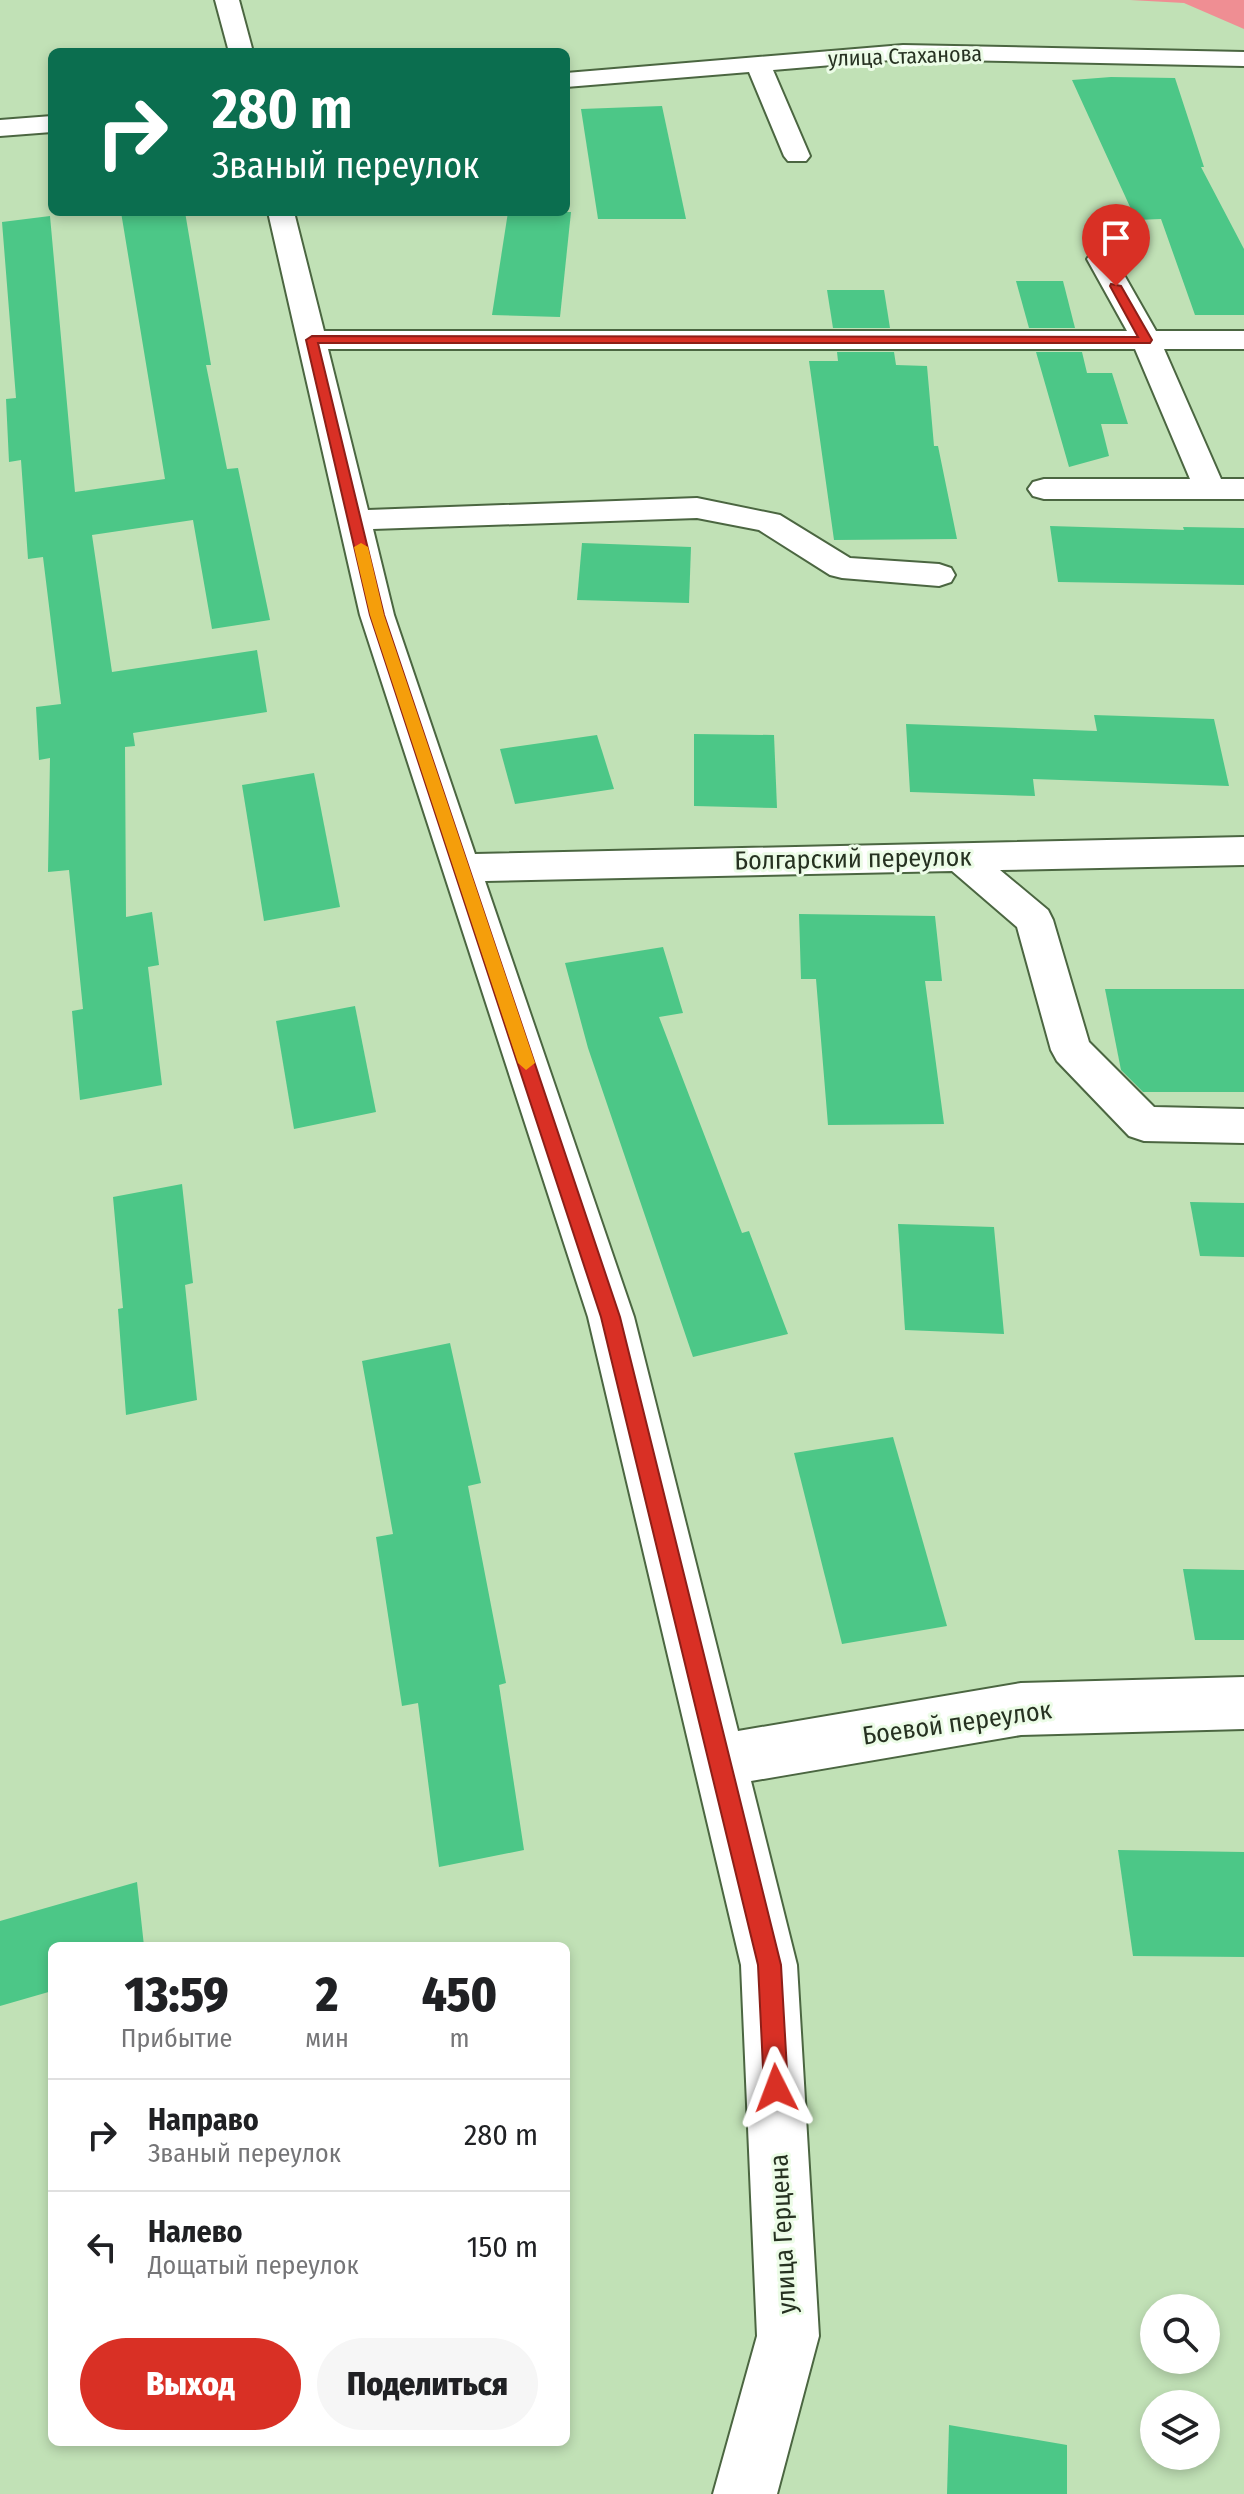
<!DOCTYPE html>
<html lang="ru">
<meta charset="utf-8">
<style>
:root{--surface:#fff;--page:#f6f6f6;--text:#202124;--muted:#757577;--line:#e0e0e0;--accent:#d93025}
body{margin:0;font-family:"Fira Sans Condensed",sans-serif;background:var(--page);color:var(--text);height:100vh;display:flex;flex-direction:column;font-size:30px;white-space:nowrap}
*{box-sizing:border-box;margin:0}
p{font-size:26px;color:var(--muted)}
.icon{flex:none;width:44px;height:44px;fill:none;stroke:currentColor;stroke-width:2;stroke-linecap:round;stroke-linejoin:round}
.map{position:relative;flex:1;overflow:hidden}
.details{position:absolute;left:48px;top:1942px;width:522px;height:504px;display:flex;flex-direction:column;background:var(--surface);border-radius:12px;box-shadow:0 4px 12px #0003}
.details>*{flex:none}
.top-card{position:absolute;left:48px;top:48px;width:522px;height:168px;border-radius:12px;box-shadow:0 4px 12px #0003;background:#0b6e4f;color:#fff;overflow:hidden}
.controls{position:absolute;left:1140px;top:2294px;display:grid;gap:16px}
.controls a{display:grid;place-items:center;width:80px;height:80px;border-radius:50%;background:var(--surface);box-shadow:0 4px 12px #0003;font-size:40px}
.pin{position:absolute;display:grid;place-items:center;width:68px;height:68px;color:#fff;margin:-82px -34px;border-radius:50% 50% 50% 0;rotate:-45deg;box-shadow:0 0 8px #0007}
.pin .icon{rotate:45deg}
.me{position:absolute;width:88px;margin:-44px;rotate:357deg;stroke-linejoin:round;filter:drop-shadow(0 0 6px #0008)}
.turn{display:flex;align-items:center;gap:28px;height:168px;padding:0 32px;font-size:36px}
.turn .icon{width:104px;height:104px;stroke-width:2.5}
.turn b{display:block;font-size:56px;line-height:68px}
.eta{display:flex;justify-content:space-evenly;align-items:center;height:136px;text-align:center}
.eta b{font-size:48px;font-weight:800;line-height:56px}
.cta{display:flex;gap:16px;margin-top:auto;padding:16px 32px}
.cta a{flex:1;height:92px;border-radius:48px;background:var(--accent);color:#fff;font-size:32px;font-weight:800;line-height:92px;text-align:center}
.cta a+a{background:var(--page);color:var(--text)}
ul{padding:0;list-style:none}
li{display:flex;align-items:center;gap:24px;height:112px;padding:0 32px;border-top:2px solid var(--line)}
li div{flex:1}
li b{display:block;font-size:30px}
li em{font-style:normal}
.map>svg:first-child{display:block}
.green{fill:#ef8e93}
.building{fill:#4cc787}
.lines{fill:none;stroke-linecap:round;stroke-linejoin:round}
.minor-casing{stroke:#4b6641;stroke-width:4}
.minor{fill:#fff;fill-rule:evenodd}
.route{fill:#d93025;stroke:#8d1f18;stroke-width:2}
.slow{fill:#f59e0b}
.labels{text-anchor:middle;dominant-baseline:central;stroke-width:6;stroke-linejoin:round;paint-order:stroke}
.far-street-label{font-size:22px;fill:#263121;stroke:#ecfce7}
.street-label{font-size:26px;fill:#263121;stroke:#ecfce7}
</style>
<div class="map">
<svg width="1244" height="2494" viewBox="0 0 1244 2494">
<rect width="100%" height="100%" fill="#c1e1b6"/>
<polygon class="green" points="1130,0 1244,0 1244,29 1184,3"/>
<g class="building">
<polygon points="1111,77 1175,78 1204,167 1201,167 1244,249 1244,315 1195,315 1161,219 1136,220 1072,80"/>
<polygon points="662,106 686,219 598,219 581,109"/>
<polygon points="121,212 185,212 211,365 206,365 227,469 238,468 270,620 212,629 193,520 92,535 112,672 257,650 267,712 133,733 135,746 125,747 126,917 152,912 159,965 148,967 162,1085 80,1100 72,1011 83,1009 69,870 48,872 50,758 39,760 36,707 61,704 43,557 28,559 21,460 9,462 6,399 16,398 2,222 50,216 75,492 165,479"/>
<polygon points="508,212 571,212 560,317 492,315"/>
<polygon points="1016,281 1063,281 1075,328 1029,328"/>
<polygon points="827,290 884,290 890,328 833,328"/>
<polygon points="837,352 894,352 896,365 927,366 934,446 938,446 957,539 834,540 809,361 838,361"/>
<polygon points="1036,352 1082,352 1087,373 1112,373 1128,424 1101,424 1109,456 1069,467"/>
<polygon points="1050,526 1184,530 1183,527 1244,528 1244,585 1058,582"/>
<polygon points="582,543 691,547 689,603 577,600"/>
<polygon points="1094,715 1214,719 1229,786 1033,779 1035,796 910,792 906,724 1097,731"/>
<polygon points="694,734 774,735 777,808 694,806"/>
<polygon points="597,735 614,789 515,804 500,749"/>
<polygon points="314,773 340,907 264,921 242,785"/>
<polygon points="799,914 935,916 942,981 925,981 944,1124 828,1125 816,979 801,979"/>
<polygon points="663,947 683,1013 659,1017 742,1233 749,1231 788,1334 693,1357 588,1048 565,963"/>
<polygon points="1105,989 1244,989 1244,1092 1143,1092 1121,1070"/>
<polygon points="355,1006 376,1112 294,1129 276,1021"/>
<polygon points="182,1184 193,1283 185,1285 197,1400 126,1415 118,1309 123,1308 113,1197"/>
<polygon points="1190,1202 1244,1203 1244,1257 1200,1256"/>
<polygon points="898,1224 994,1227 1004,1334 905,1330"/>
<polygon points="450,1343 481,1483 468,1486 506,1683 499,1685 524,1850 439,1867 418,1703 402,1706 376,1537 393,1534 362,1361"/>
<polygon points="893,1437 947,1626 842,1644 794,1453"/>
<polygon points="1183,1569 1244,1570 1244,1640 1195,1640"/>
<polygon points="1118,1850 1244,1852 1244,1957 1133,1956"/>
<polygon points="137,1882 144,1946 52,1946 52,1991 0,2006 0,1921"/>
<polygon points="949,2425 1067,2445 1067,2494 947,2494"/>
</g>
<g class="lines">
<defs>
<g id="minor">
<polygon points="215,0 239,0 253,52 229,52"/>
<polygon points="903,45 1244,52 1244,66 903,59 773,70 810,156 806,161 788,161 784,156 749,72 566,87 566,73"/>
<polygon points="52,116 52,132 0,136 0,120"/>
<polygon points="268,212 294,212 324,331 1127,331 1087,259 1091,253 1101,251 1111,253 1115,259 1156,331 1244,331 1244,349 1164,349 1221,479 1244,479 1244,499 1044,499 1033,496 1028,489 1033,482 1044,479 1190,479 1135,349 328,349 368,510 697,498 780,515 850,558 939,564 951,568 955,575 951,582 939,586 842,578 830,575 759,530 697,518 373,529 394,615 475,854 1244,837 1244,865 1000,870 1048,910 1053,920 1089,1042 1154,1107 1244,1109 1244,1143 1144,1141 1129,1136 1057,1061 1051,1050 1017,927 952,871 485,881 634,1317 738,1731 1021,1683 1244,1677 1244,1729 1021,1735 751,1781 797,1965 819,2336 777,2494 713,2494 757,2336 741,1965 588,1317 360,615"/>
</g>
</defs>
<use href="#minor" class="minor-casing"/>
<use href="#minor" class="minor"/>
</g>
<polygon class="route" points="1111,284 1121,286 1152,340 1150,343 318,343 384,615 620,1317 781,1965 788,2088 784,2097 776,2100 767,2097 764,2088 758,1965 601,1317 370,615 306,340 312,336 1138,337 1110,286"/>
<polygon class="slow" points="361,543 368,547 384,615 535,1063 526,1070 518,1063 370,615 354,547"/>
<g class="labels">
<g class="far-street-label">
<text transform="translate(905 56) rotate(-2)">улица Стаханова</text>
</g>
<g class="street-label">
<text transform="translate(853 859) rotate(-1)">Болгарский переулок</text>
<text transform="translate(957 1723) rotate(-8)">Боевой переулок</text>
<text transform="translate(783 2234) rotate(-93)">улица Герцена</text>
</g>
</g>
</svg>
<div class="controls">
<a><svg class="icon" aria-label="search" viewBox="0 0 24 24"><circle cx="10" cy="10" r="6"/><path d="M15 15l6 6"/></svg></a>
<a><svg class="icon" aria-label="layers" viewBox="0 0 24 24"><path d="M12 4l9 5-9 5-9-5zM3 14l9 5 9-5"/></svg></a>
</div>
<div class="pin" style="left:1116px;top:286px;background:#d93025"><svg class="icon" aria-label="arrive" viewBox="0 0 24 24"><path d="M6 21V4h12l-3 4 3 4H6"/></svg></div>
<svg class="me" style="left:776px;top:2088px" viewBox="-20 -20 40 40"><path d="M0-17L14 15 0 8-14 15z" fill="#d93025" stroke="#fff" stroke-width="4"/></svg>
<div class="top-card">
<div class="turn"><svg class="icon" aria-label="right" viewBox="0 0 24 24"><path d="M7 20v-9h11M14 6l5 5-5 5"/></svg><div><b>280 m</b>Званый переулок</div></div>
</div>
<section class="details">
<div class="eta">
<div><b>13:59</b><p>Прибытие</p></div>
<div><b>2</b><p>мин</p></div>
<div><b>450</b><p>m</p></div>
</div>
<ul>
<li><svg class="icon" aria-label="right" viewBox="0 0 24 24"><path d="M7 20v-9h11M14 6l5 5-5 5"/></svg><div><b>Направо</b><p>Званый переулок</p></div><em>280 m</em></li>
<li><svg class="icon" aria-label="left" viewBox="0 0 24 24"><path d="M17 20v-9H6M10 6l-5 5 5 5"/></svg><div><b>Налево</b><p>Дощатый переулок</p></div><em>150 m</em></li>
</ul>
<div class="cta"><a>Выход</a><a>Поделиться</a></div>
</section>
</div>
